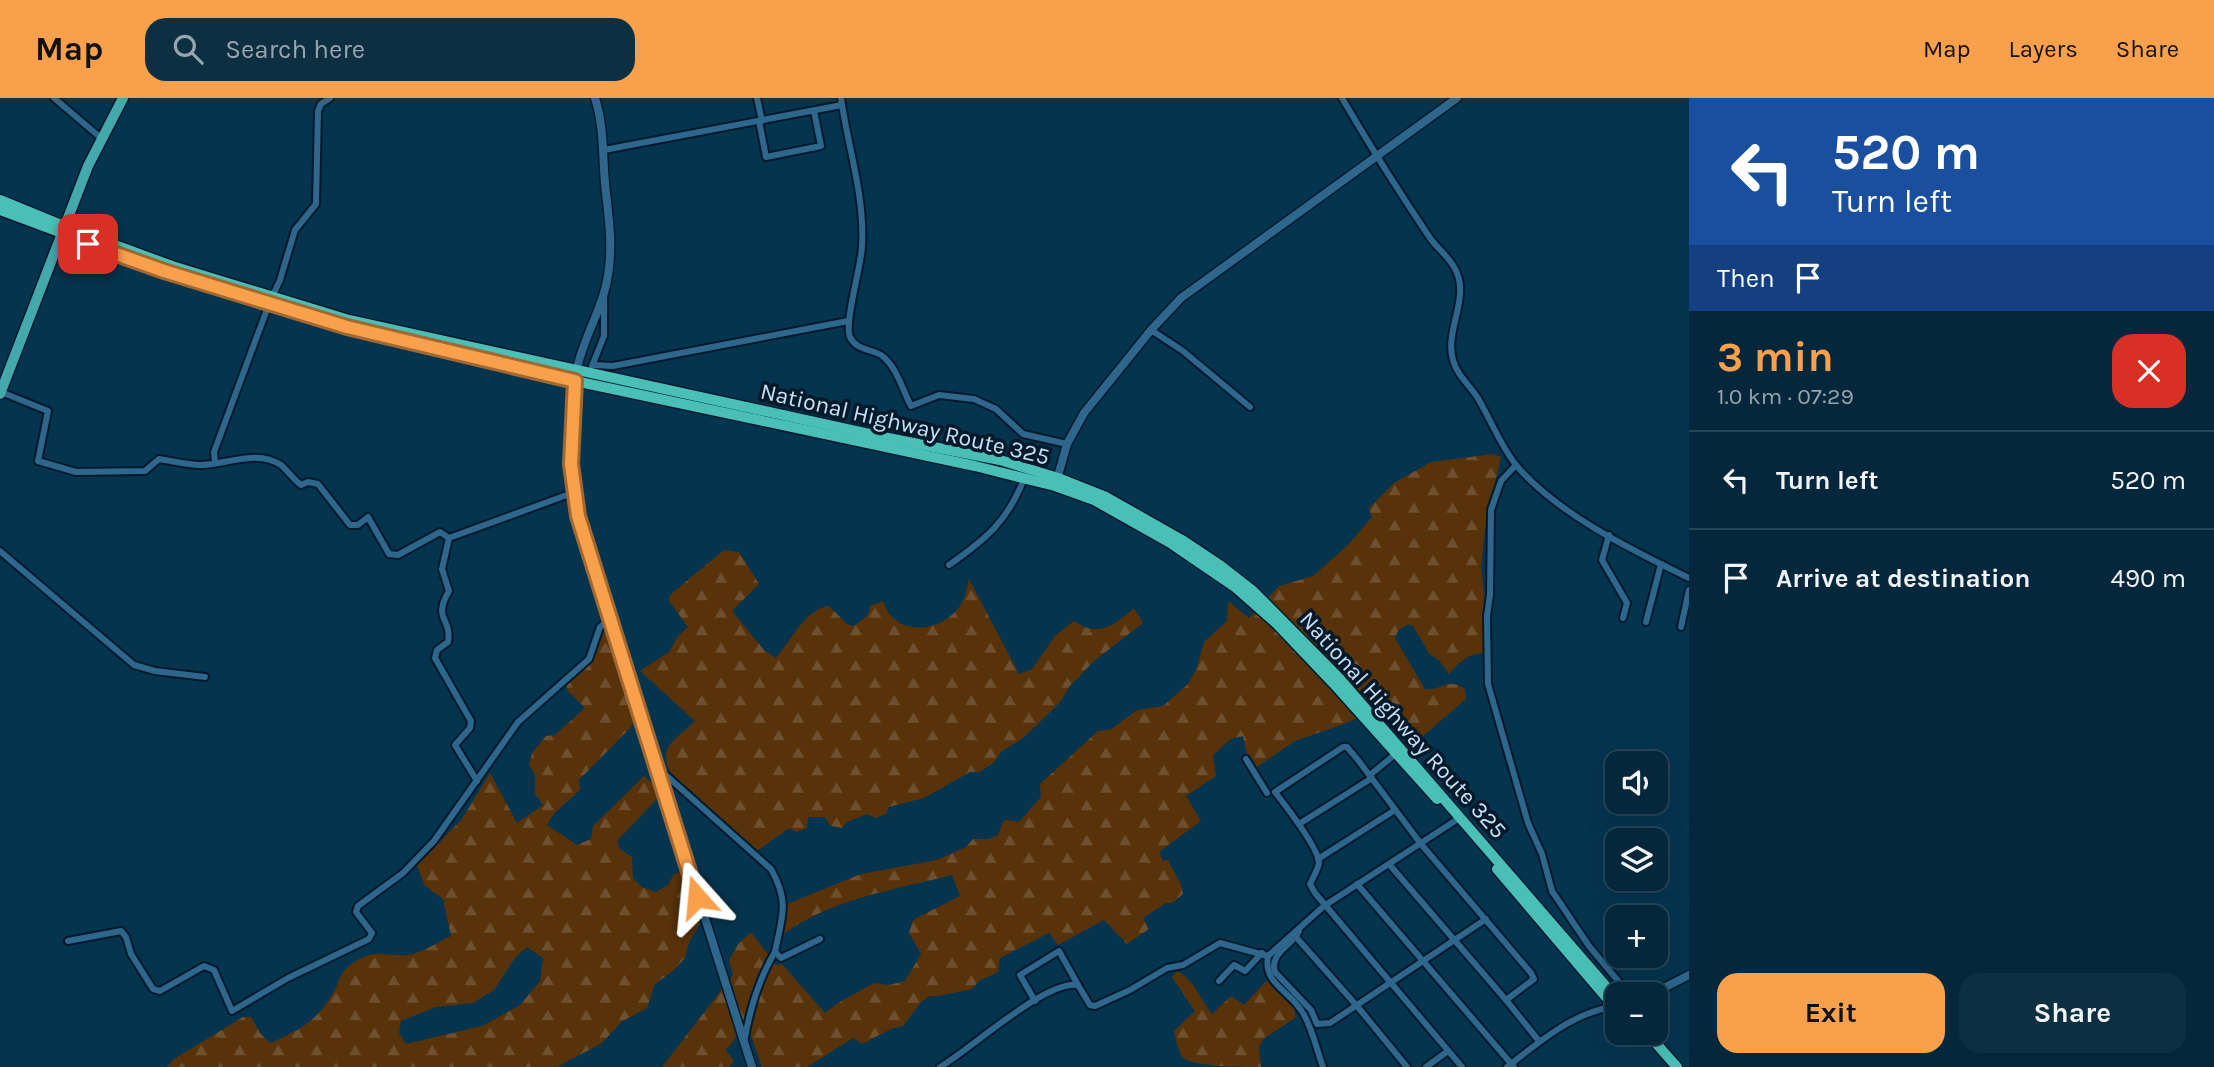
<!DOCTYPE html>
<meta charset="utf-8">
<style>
:root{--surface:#04273b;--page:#0d2f42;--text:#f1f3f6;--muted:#97a5af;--line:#254455;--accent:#f9a04c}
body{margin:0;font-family:Karla,sans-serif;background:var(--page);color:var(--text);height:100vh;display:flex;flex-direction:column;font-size:26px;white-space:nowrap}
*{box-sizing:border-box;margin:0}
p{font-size:23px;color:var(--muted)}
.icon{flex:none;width:38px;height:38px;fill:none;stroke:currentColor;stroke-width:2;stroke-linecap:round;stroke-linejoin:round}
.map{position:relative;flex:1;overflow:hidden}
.panel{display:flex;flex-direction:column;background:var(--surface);width:525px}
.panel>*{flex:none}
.hud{background:#1a4fa0;color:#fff;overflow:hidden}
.fabs{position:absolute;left:1605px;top:653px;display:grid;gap:14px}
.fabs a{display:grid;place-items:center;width:63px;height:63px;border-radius:14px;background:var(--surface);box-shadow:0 7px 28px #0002,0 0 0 2px var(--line);font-size:35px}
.pin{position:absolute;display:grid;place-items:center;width:60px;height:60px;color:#fff;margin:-30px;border-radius:14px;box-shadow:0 4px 10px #0006}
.me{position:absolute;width:77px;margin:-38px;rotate:342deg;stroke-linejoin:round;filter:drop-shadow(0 0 5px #0008)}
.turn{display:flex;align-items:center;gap:24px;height:147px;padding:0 28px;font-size:32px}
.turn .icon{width:91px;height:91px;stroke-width:2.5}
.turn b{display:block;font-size:49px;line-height:60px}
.then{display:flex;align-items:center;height:66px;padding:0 28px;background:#0003;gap:14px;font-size:26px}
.round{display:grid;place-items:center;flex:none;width:74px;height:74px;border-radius:21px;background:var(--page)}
.summary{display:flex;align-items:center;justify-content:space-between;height:119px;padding:0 28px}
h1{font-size:42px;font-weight:700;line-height:52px;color:var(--accent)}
.action{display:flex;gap:14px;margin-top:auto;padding:14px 28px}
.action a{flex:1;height:80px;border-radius:21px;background:var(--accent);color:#111;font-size:28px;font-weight:700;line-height:80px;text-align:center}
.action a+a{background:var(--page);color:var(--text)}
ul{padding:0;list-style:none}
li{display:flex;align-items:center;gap:21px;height:98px;padding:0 28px;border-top:2px solid var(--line)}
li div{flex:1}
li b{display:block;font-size:26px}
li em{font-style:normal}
header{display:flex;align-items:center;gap:42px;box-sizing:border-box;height:98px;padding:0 35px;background:var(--accent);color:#111}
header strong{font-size:33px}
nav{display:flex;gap:38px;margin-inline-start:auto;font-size:24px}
.search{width:490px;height:63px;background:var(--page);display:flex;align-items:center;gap:18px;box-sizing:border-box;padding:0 24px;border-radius:21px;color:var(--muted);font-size:26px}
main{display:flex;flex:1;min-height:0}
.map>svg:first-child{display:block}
.forest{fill:url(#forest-firs);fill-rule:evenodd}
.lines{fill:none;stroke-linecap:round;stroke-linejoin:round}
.minor-casing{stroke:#001a2d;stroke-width:10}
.tertiary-casing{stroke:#001a2d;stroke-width:11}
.primary-casing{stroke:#001a2d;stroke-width:13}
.trunk-casing{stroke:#001a2d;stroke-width:13}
.minor{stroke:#2e668c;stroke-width:6}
.tertiary{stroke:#2e668c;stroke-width:8}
.primary{stroke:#43a9ac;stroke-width:10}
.trunk{stroke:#4abfb6;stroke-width:10}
.route-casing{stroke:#a26831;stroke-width:18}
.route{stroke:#f9a04c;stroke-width:12}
.labels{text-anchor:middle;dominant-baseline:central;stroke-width:7;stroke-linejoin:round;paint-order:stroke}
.street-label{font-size:23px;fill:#c6e2f8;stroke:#041a2a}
</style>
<header>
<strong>Map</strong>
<div class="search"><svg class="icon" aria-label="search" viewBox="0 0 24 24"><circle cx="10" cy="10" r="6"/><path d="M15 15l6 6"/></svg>Search here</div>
<nav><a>Map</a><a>Layers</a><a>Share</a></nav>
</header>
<main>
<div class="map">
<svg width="1689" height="969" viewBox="0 0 1689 969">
<defs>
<pattern id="forest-firs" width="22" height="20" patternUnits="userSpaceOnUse" patternTransform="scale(1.75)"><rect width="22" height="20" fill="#583209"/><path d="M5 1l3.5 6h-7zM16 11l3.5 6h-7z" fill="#6e4f2e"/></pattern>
</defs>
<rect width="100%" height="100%" fill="#05344f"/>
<g class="forest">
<path d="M1494 356 1501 359 1485 431 1481 468 1484 495 1483 555C1469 555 1458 565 1449 576L1438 561 1430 557 1413 528 1408 526 1398 533 1395 540 1425 591C1443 593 1446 579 1465 591L1466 601 1416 644 1403 641 1379 610 1344 626 1295 643 1255 670 1247 657 1243 638 1231 641 1213 657 1216 678 1186 698 1201 723 1159 754 1163 763 1168 762 1181 787 1183 796 1172 805H1166L1143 820 1149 831 1127 846 1104 822 1058 847 1049 835 1000 860 998 874 979 883 972 891 939 898H930L921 904 903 928 891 931 862 946 853 940 807 969H762L750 935 738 937 726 952 734 963 729 969H662L733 877 729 862 739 845 751 834 776 867 782 866 825 915 838 905 874 885 889 887 905 883 921 856 909 835 913 822 960 798 952 777C894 792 829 801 781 838L787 806 861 776 937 762 966 749 973 741H989L998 737 1004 722 1019 724 1041 699 1040 686 1098 633 1110 632 1137 612 1163 608 1188 586 1197 570 1204 544 1227 523 1228 503 1249 520 1279 488 1313 478 1348 447 1372 419 1369 410 1394 385 1431 364Z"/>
<path d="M724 452 739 454 759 486 732 513 764 552 776 560C790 544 806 510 829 508L847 526 854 528 868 517 870 508 883 503C894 539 940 536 960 508 965 501 967 490 969 481L1019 576 1032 571 1055 538 1074 523C1098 540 1114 528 1134 510L1143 525 1094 563 1069 589 1061 603 1044 620 1023 640 1001 654 994 665 979 674H970L924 700 889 709 886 716 876 720 867 716 847 724 842 730 831 728 824 719H808L807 730 796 734 789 730 757 753 672 678C656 648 675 643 695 623L640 573 669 554 678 538 688 529 669 503 670 497Z"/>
<path d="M609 530 637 620 630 630 579 682 580 691C569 705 554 711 547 727L577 747 591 741 593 728 644 678 654 687 658 700 617 743 620 751 632 759 633 780 642 789 656 794 668 787 674 776 680 774 693 801 700 826 689 844 685 860 673 873 655 886 647 910 621 924 602 945 557 969H167L174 961 243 919H251L260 935 270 945C297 934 317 923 332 897 341 882 338 874 356 863 378 850 385 859 407 857 421 856 439 843 451 838L443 801 424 787 417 767 462 721 490 675 517 725 543 707 535 696V676L529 667 532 655 546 638 555 637 585 610 567 592V586L592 564 603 534ZM527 849 543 860 540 883 520 907 482 928 406 946 399 935 401 923 436 909 473 905 494 892 515 860Z"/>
<path d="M1177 873C1195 882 1200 901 1212 916L1231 898 1244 907 1268 881 1274 882C1284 894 1297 904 1295 920L1263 941 1259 950 1261 969C1242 969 1196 969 1183 960 1178 953 1176 942 1174 933L1195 913 1172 879Z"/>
</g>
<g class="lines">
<defs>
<g id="minor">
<polyline points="54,0 101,40"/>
<polyline points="757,0 762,23"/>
<path d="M841 0C848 50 865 98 862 149 861 169 844 225 850 239 856 252 871 251 881 257 896 267 903 293 911 308L939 297 974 301 996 311 1023 336 1067 346"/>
<path d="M1342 0C1370 48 1399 94 1430 140 1437 150 1448 158 1454 169 1472 198 1444 232 1453 262 1457 278 1471 288 1479 302 1491 323 1501 348 1516 367 1557 416 1632 452 1689 480"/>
<polyline points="759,23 766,59 821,48 814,13"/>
<polyline points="604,52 842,7"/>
<polyline points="1151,232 1183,253 1250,309"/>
<polyline points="594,267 613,268 848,223"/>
<polyline points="592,268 604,238 604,201"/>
<path d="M1 294 48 313 38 363 76 374 145 373 159 361C172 363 185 366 198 367 224 368 256 350 281 367 288 373 293 381 301 387L308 384 318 386 350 427H358L368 419 389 456 398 457 440 434 449 440"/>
<polyline points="215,364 214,354 269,206 280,182 295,132 316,106 318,13 321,6 330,0"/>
<polyline points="1516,367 1501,383 1491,412 1490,497 1487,518 1488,586 1528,725 1542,756 1552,793 1589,848 1629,896"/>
<polyline points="1609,437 1602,462 1627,505 1623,520"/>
<path d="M449 440 442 471 449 493C432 522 452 519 448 544L437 552 435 560 471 623 470 630 455 647 477 683"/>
<polyline points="449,440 575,394"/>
<polyline points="0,453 134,567 155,573 205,579"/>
<path d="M949 467C986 441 1007 424 1024 381"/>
<polyline points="1646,524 1661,466"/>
<polyline points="1681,529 1689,492"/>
<polyline points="1246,661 1267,695"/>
<path d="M659 671 771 771C790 805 782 818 775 854L781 860 820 841"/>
<polyline points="1370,677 1398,654"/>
<polyline points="1299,726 1372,680"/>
<polyline points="1318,761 1395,712"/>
<polyline points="1389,766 1506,902"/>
<polyline points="1357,786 1514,969"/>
<path d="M1299 833C1292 848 1269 855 1275 874L1311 912 1317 926 1330 925 1486 821"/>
<polyline points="1296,839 1357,908 1407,969"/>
<polyline points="68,843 121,833 126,839 131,856 153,891 160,893 204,868 214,872 232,913 288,880 369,841 372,835 356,814 358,808 403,775 434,743 518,624 589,561 600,529 610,521"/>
<polyline points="1219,883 1234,867 1245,873 1262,855"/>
<polyline points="1035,903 1020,877 1059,853 1078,887"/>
<path d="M744 944C750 912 758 882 775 854"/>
<path d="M940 969C970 952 1045 882 1078 887L1090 907 1095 908 1130 892 1167 870 1183 867 1220 845 1268 858"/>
<path d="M1323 969C1317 953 1311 925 1301 912 1288 892 1263 885 1268 858L1324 808 1461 719"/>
<polyline points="1426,969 1448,953"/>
<path d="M1462 969 1315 795 1310 786C1313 780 1318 771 1319 765 1319 750 1285 707 1275 694L1343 649H1347L1358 662 1421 746 1531 875 1534 881 1506 902 1539 943"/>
<path d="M1507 969C1538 945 1571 916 1611 909"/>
</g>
<g id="tertiary">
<path d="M595 0C605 31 602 63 606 95 610 128 614 161 604 195 596 222 581 247 576 275 568 323 571 371 578 418L752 969"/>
<polyline points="1056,385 1067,346 1084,315 1151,232 1181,200 1457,0"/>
<polyline points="1652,896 1689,877"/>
</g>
<polyline id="primary" points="0,296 88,68 123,0"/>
<g id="trunk">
<polyline points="0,102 66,129 172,168 349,222 883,339 1000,362 1058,380 1106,399 1182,442 1221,468 1253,493 1340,581 1617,901"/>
<polyline points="0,112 164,173 347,229 575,283 975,368 1055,388 1094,402 1172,446 1235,489 1277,526 1334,586 1437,701"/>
<polyline points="1497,771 1617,912"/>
<polyline points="1646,934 1677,969"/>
</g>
</defs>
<use href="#minor" class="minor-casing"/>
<use href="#tertiary" class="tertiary-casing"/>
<use href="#primary" class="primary-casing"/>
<use href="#trunk" class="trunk-casing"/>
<use href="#minor" class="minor"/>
<use href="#tertiary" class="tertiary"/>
<use href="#primary" class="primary"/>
<use href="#trunk" class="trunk"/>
</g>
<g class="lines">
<defs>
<polyline id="route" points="88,146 164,173 347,229 575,283 571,366 578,418 697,799"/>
</defs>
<use href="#route" class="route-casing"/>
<use href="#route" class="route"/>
</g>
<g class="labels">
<g class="street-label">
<text transform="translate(905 326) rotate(13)">National Highway Route 325</text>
<text transform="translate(1403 627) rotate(48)">National Highway Route 325</text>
</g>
</g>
</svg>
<div class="fabs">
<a><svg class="icon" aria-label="sound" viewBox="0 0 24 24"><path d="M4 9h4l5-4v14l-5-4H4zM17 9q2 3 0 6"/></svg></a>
<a><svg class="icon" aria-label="layers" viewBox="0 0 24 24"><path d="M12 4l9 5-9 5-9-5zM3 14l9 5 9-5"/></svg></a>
<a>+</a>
<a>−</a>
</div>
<div class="pin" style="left:88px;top:146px;background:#d93025"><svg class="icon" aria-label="arrive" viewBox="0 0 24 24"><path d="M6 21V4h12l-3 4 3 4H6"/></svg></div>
<svg class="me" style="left:697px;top:799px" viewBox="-20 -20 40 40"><path d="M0-17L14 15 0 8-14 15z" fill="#f9a04c" stroke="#fff" stroke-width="4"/></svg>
</div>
<section class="panel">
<div class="hud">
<div class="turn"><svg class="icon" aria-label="left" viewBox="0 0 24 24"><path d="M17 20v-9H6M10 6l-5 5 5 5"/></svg><div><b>520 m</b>Turn left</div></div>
<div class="then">Then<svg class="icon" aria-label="arrive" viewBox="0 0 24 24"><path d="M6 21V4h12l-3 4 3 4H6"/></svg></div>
</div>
<div class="summary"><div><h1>3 min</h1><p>1.0 km · 07:29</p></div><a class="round" style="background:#d93025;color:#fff"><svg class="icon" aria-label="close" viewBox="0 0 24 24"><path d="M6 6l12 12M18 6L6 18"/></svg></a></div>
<ul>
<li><svg class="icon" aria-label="left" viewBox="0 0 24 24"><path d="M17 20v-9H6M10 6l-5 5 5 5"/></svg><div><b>Turn left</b></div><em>520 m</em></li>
<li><svg class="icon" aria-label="arrive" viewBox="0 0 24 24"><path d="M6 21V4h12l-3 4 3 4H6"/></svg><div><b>Arrive at destination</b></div><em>490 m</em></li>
</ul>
<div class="action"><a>Exit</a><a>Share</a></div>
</section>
</main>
